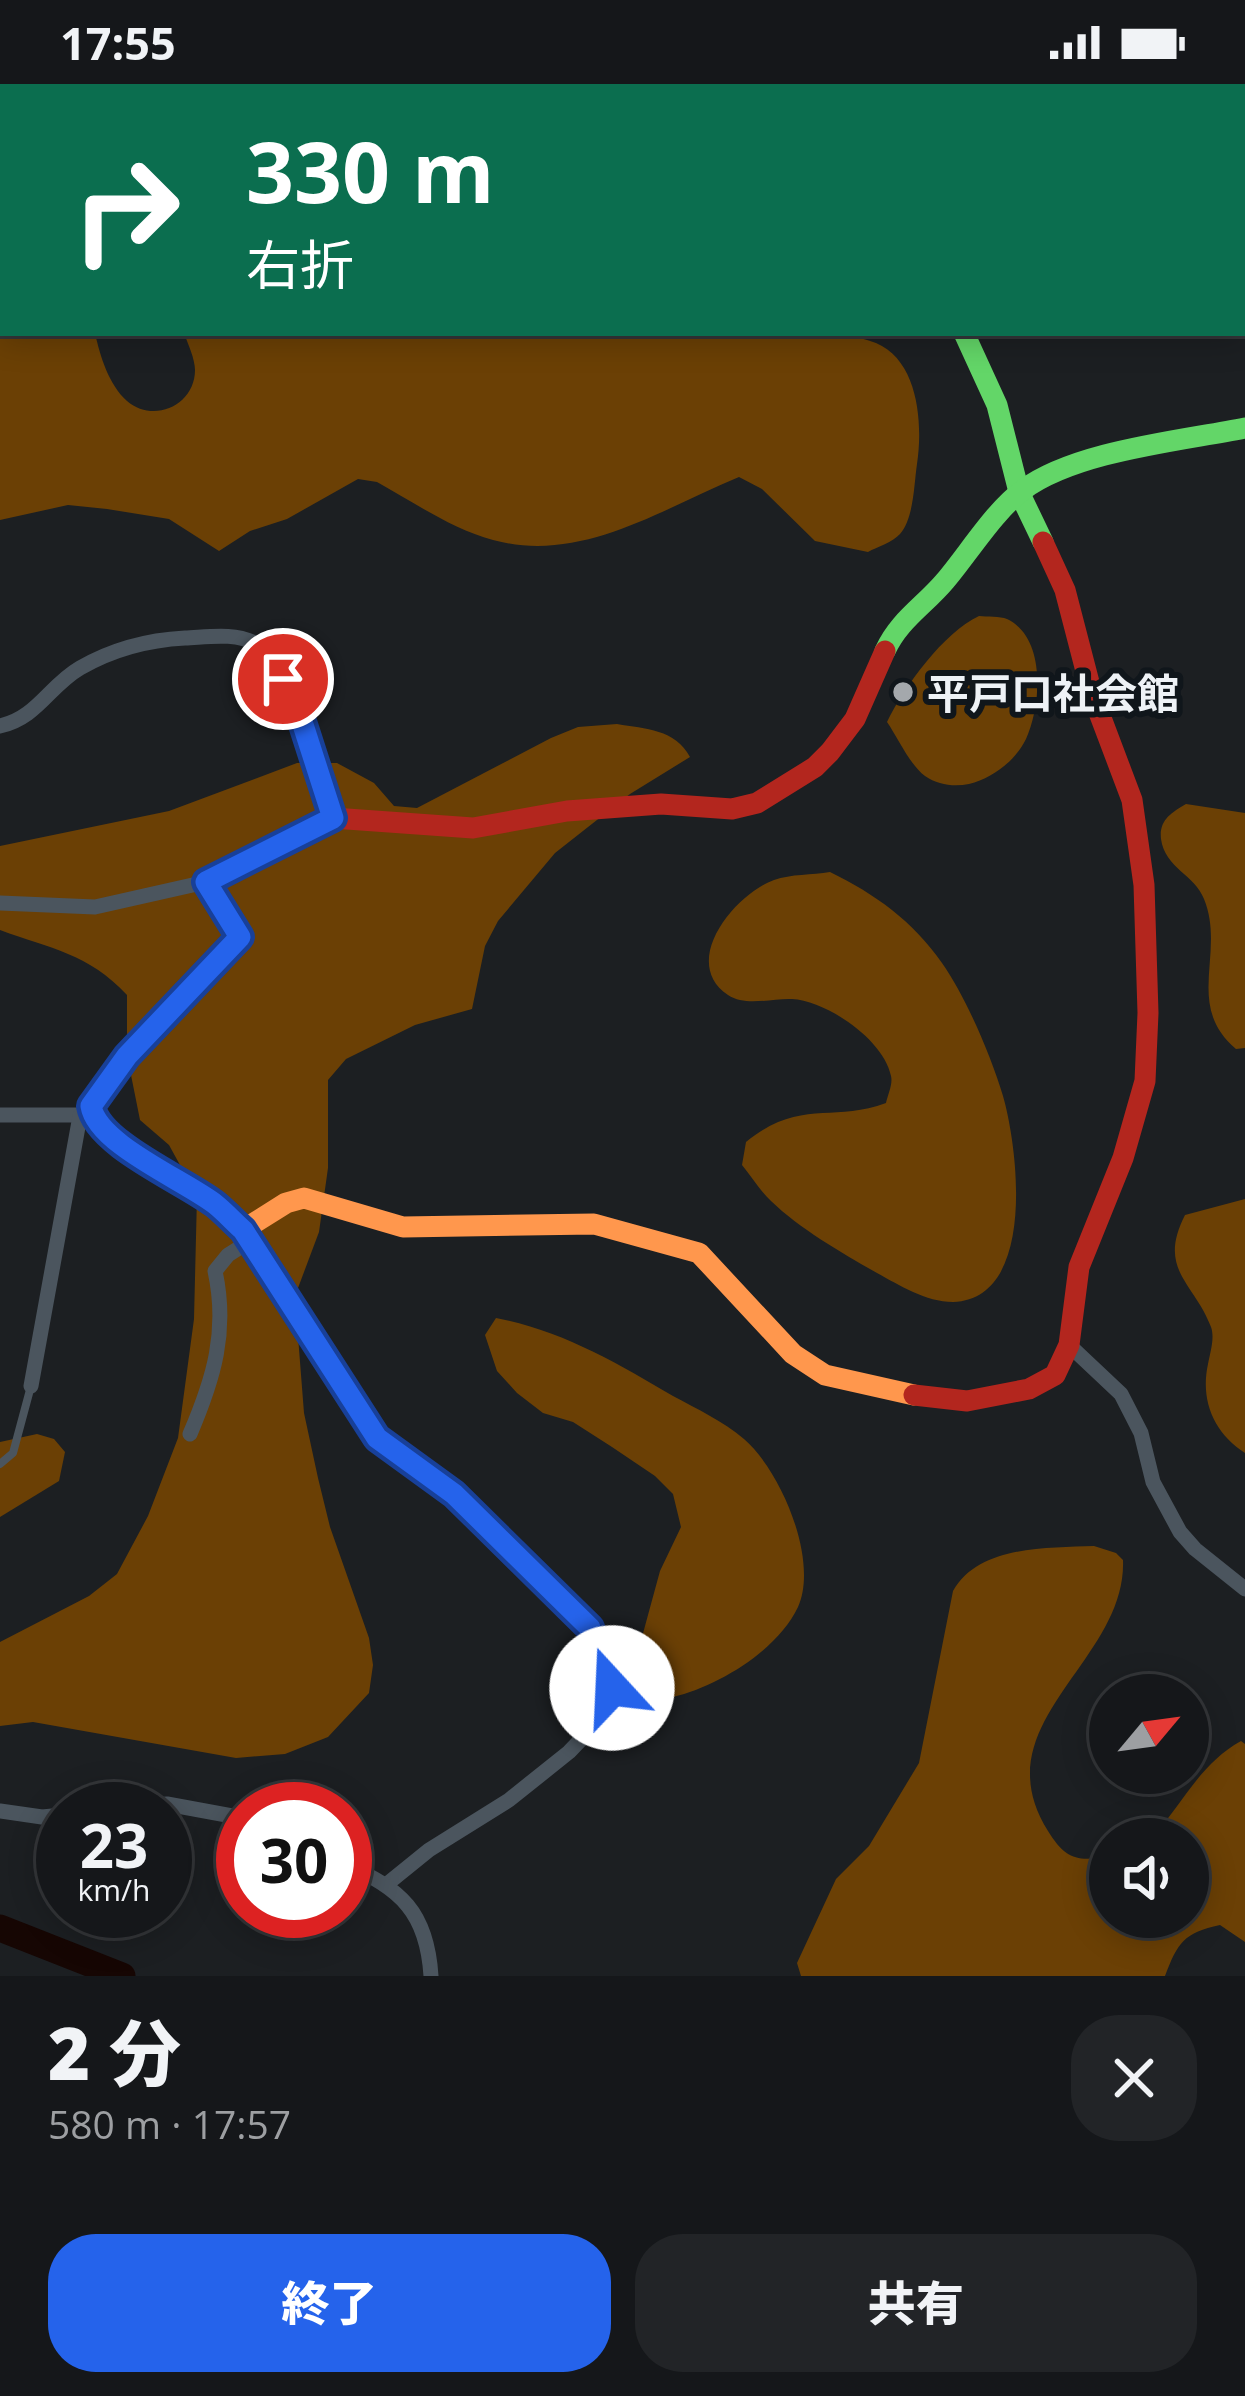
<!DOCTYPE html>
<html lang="ja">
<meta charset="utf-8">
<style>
:root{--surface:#15171a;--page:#222427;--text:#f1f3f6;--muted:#9d9fa2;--line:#343639;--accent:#2563eb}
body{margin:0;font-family:"Open Sans","Noto Sans JP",sans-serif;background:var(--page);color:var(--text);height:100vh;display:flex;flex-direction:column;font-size:45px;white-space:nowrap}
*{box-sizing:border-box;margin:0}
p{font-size:39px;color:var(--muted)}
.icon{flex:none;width:66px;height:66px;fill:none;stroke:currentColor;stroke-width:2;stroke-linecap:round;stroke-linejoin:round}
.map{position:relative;height:1892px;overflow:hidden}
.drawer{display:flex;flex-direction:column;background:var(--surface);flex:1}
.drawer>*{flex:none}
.banner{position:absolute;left:0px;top:0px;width:1245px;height:252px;box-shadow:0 6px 30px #0003,0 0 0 3px var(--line);background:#0b6e4f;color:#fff;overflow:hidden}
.needle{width:78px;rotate:61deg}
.controls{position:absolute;left:1089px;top:1590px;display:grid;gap:24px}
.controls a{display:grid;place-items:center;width:120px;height:120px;border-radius:50%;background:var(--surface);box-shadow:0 6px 30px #0003,0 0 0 3px var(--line);font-size:60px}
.speed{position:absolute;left:36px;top:1698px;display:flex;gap:24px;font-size:60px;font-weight:700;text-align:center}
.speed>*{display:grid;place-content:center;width:156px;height:156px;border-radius:50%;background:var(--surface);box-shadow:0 6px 30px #0003,0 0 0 3px var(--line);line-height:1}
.speed small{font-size:30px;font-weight:400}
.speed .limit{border:18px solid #d22;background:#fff;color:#111}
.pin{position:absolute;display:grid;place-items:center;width:102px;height:102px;color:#fff;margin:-51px;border:6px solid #fff;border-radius:50%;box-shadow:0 3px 12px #0007}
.me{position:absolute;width:132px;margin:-66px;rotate:340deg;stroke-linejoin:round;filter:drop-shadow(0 0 9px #0008)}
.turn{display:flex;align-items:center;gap:42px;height:252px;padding:0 48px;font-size:54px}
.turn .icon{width:156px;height:156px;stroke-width:2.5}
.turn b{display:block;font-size:84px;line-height:102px}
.round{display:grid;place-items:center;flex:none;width:126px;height:126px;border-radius:48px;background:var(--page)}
.summary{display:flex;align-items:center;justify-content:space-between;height:204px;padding:0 48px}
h1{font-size:72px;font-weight:800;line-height:90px}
.button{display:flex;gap:24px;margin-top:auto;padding:24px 48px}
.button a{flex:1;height:138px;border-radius:48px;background:var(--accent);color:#fff;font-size:48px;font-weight:800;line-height:138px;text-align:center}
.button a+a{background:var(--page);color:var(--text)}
.status{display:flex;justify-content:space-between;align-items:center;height:84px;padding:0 60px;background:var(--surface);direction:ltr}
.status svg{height:33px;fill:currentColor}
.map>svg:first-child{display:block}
.forest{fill:#6b4005}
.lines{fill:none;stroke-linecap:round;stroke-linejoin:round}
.river{stroke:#160603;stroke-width:27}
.lane{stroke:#4b555e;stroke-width:8}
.street{stroke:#4b555e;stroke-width:15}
.fast{stroke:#63d668;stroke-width:21}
.slow{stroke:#ff974d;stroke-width:21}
.jam{stroke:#b3261e;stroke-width:21}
.route-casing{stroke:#184099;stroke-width:30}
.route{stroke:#2563eb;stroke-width:21}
.poi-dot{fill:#a4a8ac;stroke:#10161b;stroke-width:4.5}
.labels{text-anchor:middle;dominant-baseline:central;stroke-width:12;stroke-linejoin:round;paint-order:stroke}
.poi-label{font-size:42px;font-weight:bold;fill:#eef2f6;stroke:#10161b;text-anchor:start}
</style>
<div class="status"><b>17:55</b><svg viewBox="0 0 49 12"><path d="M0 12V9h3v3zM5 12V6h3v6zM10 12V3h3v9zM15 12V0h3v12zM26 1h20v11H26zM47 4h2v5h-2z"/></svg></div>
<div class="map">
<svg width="1245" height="1892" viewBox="0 0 1245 1892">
<rect width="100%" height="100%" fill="#1c1f22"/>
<g class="forest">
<polygon points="292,0 629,0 630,3 294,3"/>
<polygon points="993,0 1245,0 1242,59 1242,3 992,3"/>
<path d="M0 112 3 249H95C100 272 109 301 127 317 154 340 195 321 195 286 195 275 188 260 184 249 351 249 519 247 685 252 738 253 828 240 876 259 919 277 923 341 917 380 914 400 914 434 900 450 893 458 877 463 868 468L815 457 762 405 739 393C661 425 581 480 493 456 452 445 413 418 377 398L358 395 287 435 250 447 219 467 169 435 107 425 68 421 0 436Z"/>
<path d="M979 532C987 533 1000 532 1007 535 1047 554 1041 622 1026 655 1015 677 993 694 969 700 954 703 938 701 925 692 910 681 898 654 887 638 904 603 944 548 979 532Z"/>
<path d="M617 640C646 645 675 645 690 673L630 710 555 769 498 837 485 862 472 925 415 941 346 975 328 996V1084L319 1148 295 1212 299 1265 304 1329 318 1394 330 1443 369 1554 373 1581 369 1609 328 1653 285 1670 236 1674 33 1638 0 1642V1558L89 1512 117 1490 148 1432 178 1354 194 1235 197 1112 169 1061 140 1036 127 971V911C88 869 51 865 0 846V762L169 727 297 679H337L374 699 394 722 417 724 551 654 578 643Z"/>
<path d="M1186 720 1245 729V964L1236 965C1184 921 1226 869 1204 815 1195 791 1165 784 1161 755 1159 736 1171 729 1186 720Z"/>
<path d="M830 788C875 810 913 837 942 879 966 913 991 972 1003 1012 1018 1064 1037 1215 953 1218 926 1218 899 1201 877 1189 842 1169 800 1145 771 1117 760 1107 752 1093 742 1081L746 1058C800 1014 832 1039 886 1019 888 1010 893 1000 891 992 884 956 827 917 792 915 772 914 746 923 728 911 679 878 735 810 774 796 791 790 812 791 830 788Z"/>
<path d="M1245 1115V1369C1214 1349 1200 1317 1208 1280 1210 1269 1215 1254 1211 1243 1194 1198 1157 1186 1185 1131Z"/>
<path d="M496 1234C561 1246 617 1279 673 1312 697 1325 723 1337 744 1355 781 1387 819 1476 798 1523 777 1567 718 1602 673 1613L647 1597 639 1564 660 1487 681 1443 673 1410 655 1392 612 1363 573 1338 543 1329 517 1309 497 1287 485 1251Z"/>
<polygon points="37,1350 54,1355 65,1368 59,1397 0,1433 0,1358"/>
<path d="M1094 1462 1116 1469 1123 1476C1127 1578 980 1639 1048 1747 1066 1776 1078 1778 1110 1772V1833H1188V1755H1150C1183 1721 1198 1681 1241 1657L1245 1660V1858L1220 1841C1184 1849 1178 1858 1165 1892H801L797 1879 836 1795 869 1762 919 1679 953 1507C979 1461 1047 1464 1094 1462Z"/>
</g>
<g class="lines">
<polyline class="river" points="0,1844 122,1892"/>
<polyline class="lane" points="0,1380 13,1369 31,1302"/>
<g class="street">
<polyline points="761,0 763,3"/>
<path d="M0 642C37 634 49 602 80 584 113 565 146 556 185 554 208 553 235 548 257 560 292 580 320 694 333 734L206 798 95 823 0 819"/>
<path d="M92 1029C105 1061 186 1098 215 1120 225 1128 234 1138 243 1146L377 1354 454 1410 590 1544 606 1580 612 1603 590 1646 569 1668 509 1716 429 1766 387 1800"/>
<polyline points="92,1029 91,1022 127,972 240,853 206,798"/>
<polyline points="0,1031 87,1031"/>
<polyline points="1069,1261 1121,1310 1141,1349 1153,1398 1180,1448 1195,1465 1245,1505"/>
<polyline points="31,1302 80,1032"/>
<path d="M190 1350C214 1294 228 1247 215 1187L228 1171 250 1157"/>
<polyline points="125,1725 167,1720 243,1734"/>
<polyline points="0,1727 42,1733 63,1731"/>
<path d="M345 1780C401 1805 427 1828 431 1892"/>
</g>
<g class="fast">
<polyline points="964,249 997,321 1019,408 1043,458"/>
<path d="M885 567C899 536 924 522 945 497 968 470 995 426 1023 406 1075 367 1180 357 1245 344"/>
</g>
<polyline class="slow" points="243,1146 286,1119 304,1114 403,1143 594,1140 699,1169 793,1270 825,1291 914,1311"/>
<g class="jam">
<polyline points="333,734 473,744 567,727 661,720 732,725 757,719 815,683 830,668 855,635 885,567"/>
<polyline points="914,1311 967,1317 1029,1305 1055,1291 1069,1261 1079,1183 1123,1074 1145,997 1148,929 1144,801 1132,716 1092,610 1065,506 1043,458"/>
</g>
</g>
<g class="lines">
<defs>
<path id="route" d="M283 595 296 619 333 734 206 798 240 853 127 972 91 1022C97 1060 184 1096 215 1120 225 1128 234 1138 243 1146L377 1354 454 1410 590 1544 612 1604"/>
</defs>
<use href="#route" class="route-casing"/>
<use href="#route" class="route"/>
</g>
<circle class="poi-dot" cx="903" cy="608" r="12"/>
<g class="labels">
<g class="poi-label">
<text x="927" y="608">平戸口社会館</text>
</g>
</g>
</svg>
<div class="controls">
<a><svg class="needle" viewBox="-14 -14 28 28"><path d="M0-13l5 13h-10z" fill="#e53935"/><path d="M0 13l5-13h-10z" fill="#9d9fa2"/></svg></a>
<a><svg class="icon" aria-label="sound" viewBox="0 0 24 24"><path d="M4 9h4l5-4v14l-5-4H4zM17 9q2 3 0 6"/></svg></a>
</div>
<div class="speed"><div>23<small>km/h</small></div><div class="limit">30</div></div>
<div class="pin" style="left:283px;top:595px;background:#d93025"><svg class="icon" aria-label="arrive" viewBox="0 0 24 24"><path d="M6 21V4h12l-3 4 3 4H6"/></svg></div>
<svg class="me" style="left:612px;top:1604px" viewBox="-20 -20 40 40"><circle r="19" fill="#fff"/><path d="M0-13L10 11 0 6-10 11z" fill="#2563eb"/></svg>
<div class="banner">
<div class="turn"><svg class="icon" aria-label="right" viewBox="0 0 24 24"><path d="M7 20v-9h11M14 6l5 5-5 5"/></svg><div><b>330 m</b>右折</div></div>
</div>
</div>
<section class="drawer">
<div class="summary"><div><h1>2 分</h1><p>580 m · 17:57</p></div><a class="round"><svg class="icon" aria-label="close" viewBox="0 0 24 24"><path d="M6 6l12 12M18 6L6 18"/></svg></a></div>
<div class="button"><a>終了</a><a>共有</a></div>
</section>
